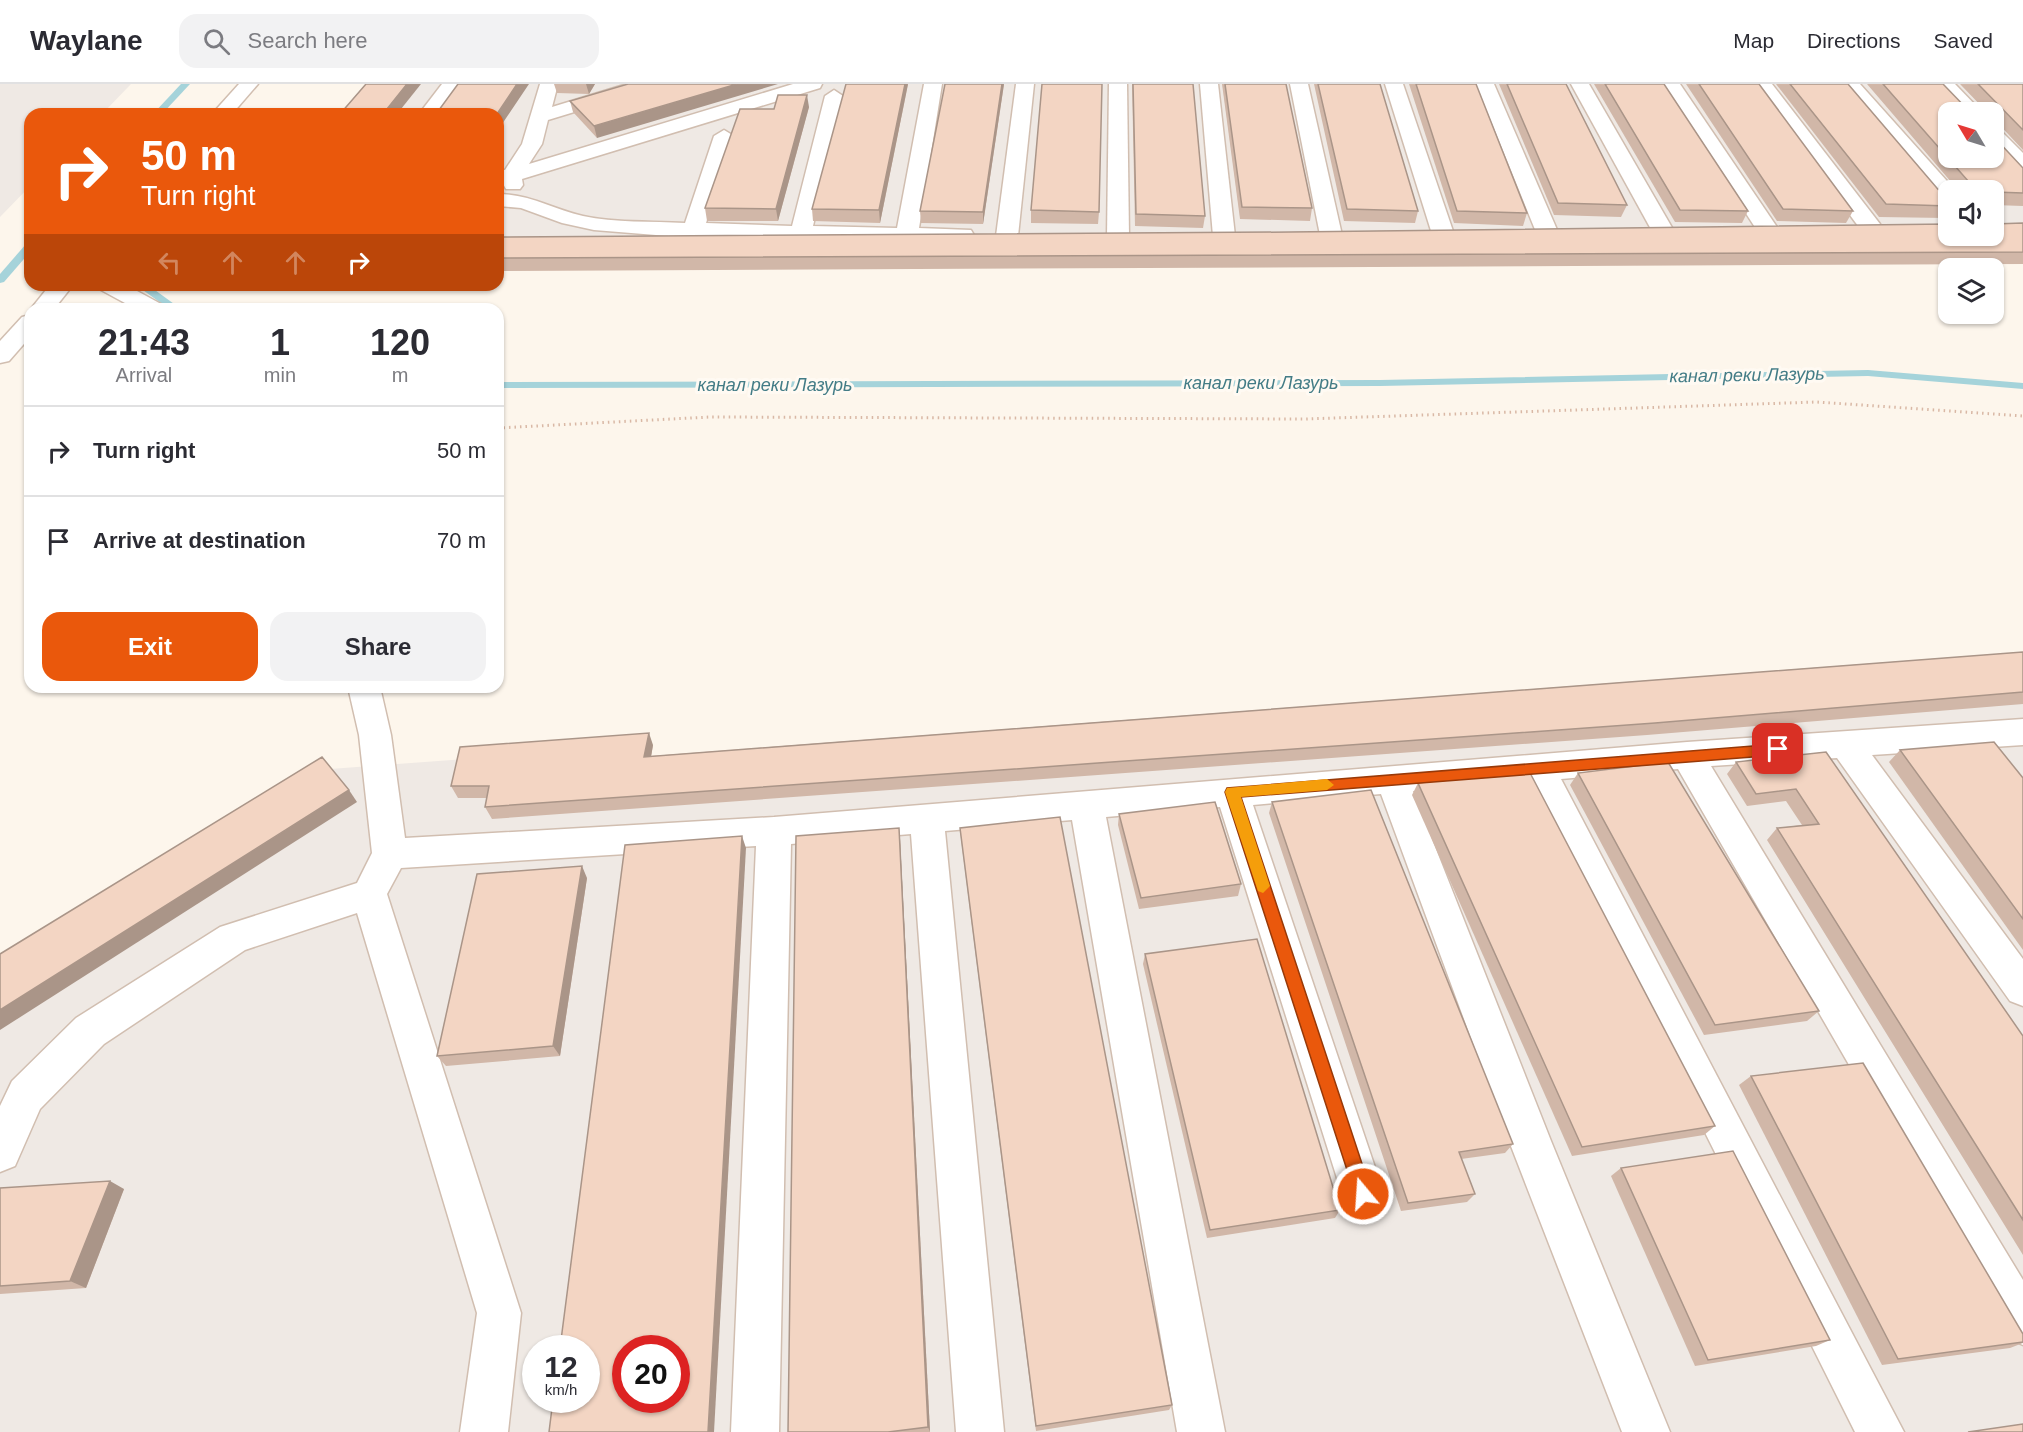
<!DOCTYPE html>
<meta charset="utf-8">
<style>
:root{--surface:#fff;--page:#f2f2f3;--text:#2b2b33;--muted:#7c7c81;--line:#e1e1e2;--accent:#ea580c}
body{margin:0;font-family:Arial,sans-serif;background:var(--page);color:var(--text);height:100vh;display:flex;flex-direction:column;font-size:22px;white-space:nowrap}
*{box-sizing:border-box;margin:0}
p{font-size:20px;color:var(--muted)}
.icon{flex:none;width:33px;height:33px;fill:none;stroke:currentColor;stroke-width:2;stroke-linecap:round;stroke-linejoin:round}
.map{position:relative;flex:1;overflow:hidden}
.drawer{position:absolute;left:24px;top:219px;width:480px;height:390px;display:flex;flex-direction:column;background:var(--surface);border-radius:18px;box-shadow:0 2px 4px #0004}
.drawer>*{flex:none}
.banner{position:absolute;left:24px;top:24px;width:480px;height:183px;border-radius:18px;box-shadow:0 2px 4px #0004;background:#ea580c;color:#fff;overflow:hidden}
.needle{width:39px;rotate:308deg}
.tools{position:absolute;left:1938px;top:18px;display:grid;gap:12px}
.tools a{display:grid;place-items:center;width:66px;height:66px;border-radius:12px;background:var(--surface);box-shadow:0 2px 4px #0004;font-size:30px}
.speed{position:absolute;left:522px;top:1251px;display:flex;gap:12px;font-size:30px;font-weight:700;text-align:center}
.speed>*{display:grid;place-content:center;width:78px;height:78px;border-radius:50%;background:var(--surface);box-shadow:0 2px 4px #0004;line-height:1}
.speed small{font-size:15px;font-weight:400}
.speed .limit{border:9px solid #d22;background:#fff;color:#111}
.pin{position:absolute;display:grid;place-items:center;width:51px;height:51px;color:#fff;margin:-26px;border-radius:12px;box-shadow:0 3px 9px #0006}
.me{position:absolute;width:66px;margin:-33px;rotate:342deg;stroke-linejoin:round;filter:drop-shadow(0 0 4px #0008)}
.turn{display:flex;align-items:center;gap:21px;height:126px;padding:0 18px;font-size:27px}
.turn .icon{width:78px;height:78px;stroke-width:2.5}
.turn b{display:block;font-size:42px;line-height:51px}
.lanes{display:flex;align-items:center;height:57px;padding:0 18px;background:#0003;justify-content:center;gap:30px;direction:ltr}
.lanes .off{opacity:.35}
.eta{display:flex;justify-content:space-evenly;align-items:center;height:102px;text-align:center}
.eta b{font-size:36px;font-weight:600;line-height:42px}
.button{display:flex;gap:12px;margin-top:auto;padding:12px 18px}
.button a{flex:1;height:69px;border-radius:18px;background:var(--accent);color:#fff;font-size:24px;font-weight:600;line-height:69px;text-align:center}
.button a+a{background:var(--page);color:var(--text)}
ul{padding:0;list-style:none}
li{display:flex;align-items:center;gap:18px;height:90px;padding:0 18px;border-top:2px solid var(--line)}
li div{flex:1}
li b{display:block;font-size:22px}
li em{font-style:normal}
header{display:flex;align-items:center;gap:36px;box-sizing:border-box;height:84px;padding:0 30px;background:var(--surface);border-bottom:2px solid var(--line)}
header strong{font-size:28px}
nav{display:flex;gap:33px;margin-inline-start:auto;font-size:21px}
.search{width:420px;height:54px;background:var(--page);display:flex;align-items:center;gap:15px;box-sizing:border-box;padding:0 21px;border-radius:18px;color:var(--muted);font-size:22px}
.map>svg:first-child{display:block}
.industrial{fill:#efe9e4;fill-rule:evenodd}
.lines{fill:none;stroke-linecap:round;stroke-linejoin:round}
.stream{fill:#a5d3da;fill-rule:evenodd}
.minor-casing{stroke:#d1beb0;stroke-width:3}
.path{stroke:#d9b8a5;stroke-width:3;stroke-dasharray:1.5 4;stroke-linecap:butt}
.minor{fill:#fff;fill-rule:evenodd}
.wall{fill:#d1b7a8}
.shaded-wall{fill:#aa9588}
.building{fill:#f3d5c3;stroke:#aa9588;stroke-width:1.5;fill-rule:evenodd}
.route{fill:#ea580c;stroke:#983908;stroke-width:1.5}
.slow{fill:#f59e0b}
.labels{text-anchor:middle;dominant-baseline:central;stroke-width:6;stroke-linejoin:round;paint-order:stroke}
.far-water-label{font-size:18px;font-style:italic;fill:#437c86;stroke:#fffaf3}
</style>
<header>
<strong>Waylane</strong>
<div class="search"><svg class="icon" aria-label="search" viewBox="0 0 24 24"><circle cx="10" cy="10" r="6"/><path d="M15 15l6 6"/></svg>Search here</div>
<nav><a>Map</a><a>Directions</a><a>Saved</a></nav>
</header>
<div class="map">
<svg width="2023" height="1348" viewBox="0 0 2023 1348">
<rect width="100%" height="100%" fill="#fdf6ec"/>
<g class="industrial">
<polygon points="0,0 131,0 102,30 30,30 30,102 0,133"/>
<path d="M380 0H2023V179L498 186V30H355ZM1948 28H1994V74H1948ZM1948 106H1994V152H1948Z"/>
<path d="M2023 578V1348H0V890L330 685 653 661 649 684ZM536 1264H586V1316H536ZM626 1264H676V1316H626Z"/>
</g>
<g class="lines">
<g class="stream">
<polygon points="181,0 190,0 162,30 153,30"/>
<polygon points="30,159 30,168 4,198 0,199 0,190 26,160"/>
<polygon points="136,201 148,201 181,225 169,225"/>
<polygon points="1868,286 2023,299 2023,305 1868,292 1380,302 498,304 498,298 1380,296"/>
</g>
<defs>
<g id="minor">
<polygon points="239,0 258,0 232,30 212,30"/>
<polygon points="442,0 461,0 439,30 419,30"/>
<polygon points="540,0 558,0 552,23 627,0 655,0 653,4 548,36 542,60 529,80 793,0 822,0 820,4 522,95 523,101 520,105 506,105 502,98 498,98 498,86 505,86 522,60"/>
<path d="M924 0H942L919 144 971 146 974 151 971 156 693 154 594 146 562 139 521 124 498 122V110C529 110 553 125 583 132 615 139 652 137 685 139L714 52 724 46 734 52 706 139 792 142 825 12 834 6 843 12 813 142 897 144Z"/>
<polygon points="1016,0 1034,0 1018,152 1015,157 999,157 996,152"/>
<polygon points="1109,0 1127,0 1129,153 1126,158 1110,158 1107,153"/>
<polygon points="1200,0 1218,0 1235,152 1232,157 1216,157 1213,152"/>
<polygon points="1290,0 1308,0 1342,151 1339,156 1323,156 1320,151"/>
<polygon points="1385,0 1403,0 1454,150 1451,155 1435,155 1432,150"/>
<polygon points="1476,0 1494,0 1558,148 1555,153 1539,153 1536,148"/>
<polygon points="1571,0 1589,0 1674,147 1671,152 1655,152 1652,147"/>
<polygon points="1662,0 1680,0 1779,146 1776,151 1760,151"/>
<polygon points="1753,0 1772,0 1880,140 1883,145 1880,150 1864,150"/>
<polygon points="1841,0 1860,0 1955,106 1948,106 1948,117 1941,115"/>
<polygon points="1935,0 1955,0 1982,28 1962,28"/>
<polygon points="1994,45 2001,47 2023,69 2023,87 2016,85 1994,62"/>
<polygon points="50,201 73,201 54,225 30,226"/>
<polygon points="98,201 126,201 161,220 165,225 136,225 101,206"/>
<polygon points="30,231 30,253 9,277 0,279 0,257 22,233"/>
<polygon points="348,603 380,603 391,651 405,754 774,733 1687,658 2023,635 2023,661 1872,671 2023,875 2023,922 2010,917 1837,674 1711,682 2023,1196 2023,1261 2007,1254 1678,685 1561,695 1904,1348 1855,1348 1529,697 1413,707 1551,1057 1670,1348 1622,1348 1509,1057 1381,710 1253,721 1384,1110 1378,1125 1363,1131 1348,1125 1342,1110 1220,723 1106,733 1225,1348 1177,1348 1072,736 945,747 1004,1348 956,1348 911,750 791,760 779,1348 731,1348 756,762 401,784 387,810 521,1229 508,1348 460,1348 477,1229 357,829 245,866 104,960 40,1025 15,1082 0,1088 0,1022 12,997 76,934 220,843 357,799 372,769 359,651"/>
</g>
</defs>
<use href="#minor" class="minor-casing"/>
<polyline class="path" points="498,344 710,333 1304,335 1817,318 2023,332"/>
<use href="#minor" class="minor"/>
</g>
<g class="wall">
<polygon points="554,0 595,0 589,10 557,9"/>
<polygon points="628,0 597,54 573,28 570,17"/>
<polygon points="908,0 880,139 813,137 812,125"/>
<polygon points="1004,0 983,140 921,139 920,127"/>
<polygon points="1132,0 1193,0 1205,132 1203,144 1135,142"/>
<polygon points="1222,0 1286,0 1312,124 1310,137 1240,135"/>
<polygon points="1314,0 1380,0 1418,127 1415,139 1344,137"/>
<polygon points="1409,0 1476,0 1527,129 1523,142 1454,139"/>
<polygon points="1499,0 1566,0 1627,121 1621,133 1554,131"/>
<polygon points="1594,0 1664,0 1748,127 1742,139 1675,138"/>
<polygon points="1686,0 1759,0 1853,127 1846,139 1777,137"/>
<polygon points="1776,0 1848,0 1948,117 1948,129 1945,134 1879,133"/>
<polygon points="1867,0 1943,0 2023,84 2023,122 1994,121 1994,106 1958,106"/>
<polygon points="1960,0 2023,0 2023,66 1994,35 1994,28 1987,28"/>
<polygon points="809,23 778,137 707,137 705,124 774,25"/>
<polygon points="1031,126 1099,128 1098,140 1031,139"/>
<polygon points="2023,139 2023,180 498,187 498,153 1290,148"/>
<polygon points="2023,568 2023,620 1647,651 492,735 485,723 487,714 458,714 451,702 653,661 651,672"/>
<polygon points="1900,666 2023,694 2023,866 1889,678"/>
<polygon points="1826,668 2023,952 2023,1171 1767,756 1777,744 1802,741 1786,717 1747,722 1727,690 1736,678"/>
<polygon points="1578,689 1819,927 1807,937 1704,951 1570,701"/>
<polygon points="1418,699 1715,1042 1704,1051 1572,1072 1412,711"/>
<polygon points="1272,718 1513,1060 1505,1069 1461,1075 1475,1110 1467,1118 1401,1127 1269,729"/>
<polygon points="1119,730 1241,800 1238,812 1139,825 1118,741"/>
<polygon points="899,744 900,755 930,1348 788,1348"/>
<polygon points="960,744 1172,1321 1169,1326 1036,1347 961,755"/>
<polygon points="587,794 560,972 446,982 437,972"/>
<polygon points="1145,870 1340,1126 1335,1134 1207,1154 1143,880"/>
<polygon points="1751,992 2023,1250 2023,1259 2010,1264 1882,1281 1739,1001"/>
<polygon points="1621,1084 1830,1256 1816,1262 1695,1282 1611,1092"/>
<polygon points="0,1104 124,1105 86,1204 0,1210"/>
</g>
<g class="shaded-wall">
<polygon points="407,0 421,0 397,30 383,30"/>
<polygon points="517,0 529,0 498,46 498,30 497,30"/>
<polygon points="586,0 595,0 589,10"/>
<polygon points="737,0 778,0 597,54 594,42"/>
<polygon points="905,0 908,0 880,139 879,126"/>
<polygon points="1002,0 1004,0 983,140 983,128"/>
<polygon points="807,11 809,23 778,137 776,125"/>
<polygon points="649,649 653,661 649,685 644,673"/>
<polygon points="349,706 357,718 0,946 0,926"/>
<polygon points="899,744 900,755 930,1348 928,1343"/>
<polygon points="742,752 746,764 714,1348 708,1348"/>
<polygon points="582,782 587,794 560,972 553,962"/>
<polygon points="110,1097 124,1105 86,1204 70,1197"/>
</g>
<g class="building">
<polygon points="366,0 407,0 383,30 340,30"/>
<polygon points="458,0 517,0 497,30 436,30"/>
<polygon points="628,0 737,0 594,42 570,17"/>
<polygon points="846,0 905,0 879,126 812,125"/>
<polygon points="945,0 1002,0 983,128 920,127"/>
<polygon points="1042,0 1102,0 1099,128 1031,126"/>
<polygon points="1133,0 1193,0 1205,132 1136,130"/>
<polygon points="1225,0 1286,0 1312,124 1242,123"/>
<polygon points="1318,0 1380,0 1418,127 1347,125"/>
<polygon points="1416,0 1476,0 1527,129 1457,127"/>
<polygon points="1507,0 1566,0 1627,121 1558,119"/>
<polygon points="1605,0 1664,0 1748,127 1680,126"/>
<polygon points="1699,0 1759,0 1853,127 1783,125"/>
<polygon points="1790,0 1848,0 1948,117 1948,122 1886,120"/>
<polygon points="1883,0 1943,0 1970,28 1948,28 1948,74 1994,74 1994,53 2023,84 2023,109 1994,108 1994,106 1976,106"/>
<polygon points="1978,0 2023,0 2023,46"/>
<polygon points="778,11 807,11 776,125 705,124 740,25 774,25"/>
<polygon points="2023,139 2023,168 498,174 498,153 1290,148 1948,140 1948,152 1994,152 1994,140"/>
<polygon points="2023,568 2023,608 1655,639 485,723 489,702 451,702 460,663 649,649 644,673"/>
<polygon points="1994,658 2023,694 2023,835 1900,666"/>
<polygon points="1826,668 2023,952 2023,1136 1777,744 1819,740 1796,705 1756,710 1736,678"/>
<polygon points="322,673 349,706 0,926 0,870"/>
<polygon points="1668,678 1819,927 1715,941 1578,689"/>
<polygon points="1528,685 1715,1042 1582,1063 1418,699"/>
<polygon points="1371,706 1513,1060 1459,1068 1475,1110 1408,1119 1272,718"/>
<polygon points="1215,718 1241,800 1141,814 1119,730"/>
<polygon points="1060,733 1172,1321 1036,1342 960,744"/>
<polygon points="899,744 928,1343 888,1348 788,1348 796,752"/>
<path d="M742 752 708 1348H549L553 1316H586V1264H560L625 761ZM626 1264H676V1316H626Z"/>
<polygon points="582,782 553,962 437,972 477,790"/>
<polygon points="1257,855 1340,1126 1210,1146 1145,870"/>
<polygon points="1863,979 2023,1250 2023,1258 1898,1275 1751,992"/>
<polygon points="1733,1067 1830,1256 1708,1276 1621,1084"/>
<polygon points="110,1097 70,1197 0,1202 0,1104"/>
<polygon points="2023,1340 2023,1348 1968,1348"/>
</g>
<polygon class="route" points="1778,660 1785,665 1778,671 1241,713 1372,1110 1369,1117 1363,1119 1357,1117 1225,708 1227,704"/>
<polygon class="slow" points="1327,695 1334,701 1327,706 1241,713 1270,802 1263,809 1258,807 1225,708 1227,704"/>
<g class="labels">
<g class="far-water-label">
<text transform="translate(1747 291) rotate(-1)">канал реки Лазурь</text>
<text x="1261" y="299">канал реки Лазурь</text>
<text x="775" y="301">канал реки Лазурь</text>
</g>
</g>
</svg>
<div class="tools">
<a><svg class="needle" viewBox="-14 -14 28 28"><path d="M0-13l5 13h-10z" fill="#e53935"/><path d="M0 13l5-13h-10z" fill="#7c7c81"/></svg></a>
<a><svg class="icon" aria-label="sound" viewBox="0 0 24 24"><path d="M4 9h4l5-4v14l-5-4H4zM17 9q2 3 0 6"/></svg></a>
<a><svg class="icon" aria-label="layers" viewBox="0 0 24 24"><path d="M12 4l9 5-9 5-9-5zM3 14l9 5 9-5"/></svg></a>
</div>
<div class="speed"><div>12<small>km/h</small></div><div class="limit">20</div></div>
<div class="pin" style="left:1778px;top:665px;background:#d93025"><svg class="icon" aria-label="arrive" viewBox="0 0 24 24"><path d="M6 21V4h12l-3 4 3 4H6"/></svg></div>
<svg class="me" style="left:1363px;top:1110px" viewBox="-20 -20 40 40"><circle r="17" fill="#ea580c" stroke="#fff" stroke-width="3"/><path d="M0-11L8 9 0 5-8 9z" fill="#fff"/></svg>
<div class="banner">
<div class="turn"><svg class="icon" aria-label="right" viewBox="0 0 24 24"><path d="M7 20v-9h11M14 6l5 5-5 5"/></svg><div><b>50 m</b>Turn right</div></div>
<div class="lanes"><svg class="icon off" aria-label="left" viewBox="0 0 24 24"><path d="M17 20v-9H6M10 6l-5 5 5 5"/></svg><svg class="icon off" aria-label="ahead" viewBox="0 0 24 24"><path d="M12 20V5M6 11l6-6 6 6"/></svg><svg class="icon off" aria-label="ahead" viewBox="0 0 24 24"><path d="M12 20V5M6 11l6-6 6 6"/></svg><svg class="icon" aria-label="right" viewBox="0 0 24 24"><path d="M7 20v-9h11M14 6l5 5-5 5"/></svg></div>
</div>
<section class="drawer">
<div class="eta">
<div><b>21:43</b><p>Arrival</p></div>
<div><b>1</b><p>min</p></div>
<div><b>120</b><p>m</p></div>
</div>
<ul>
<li><svg class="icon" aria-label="right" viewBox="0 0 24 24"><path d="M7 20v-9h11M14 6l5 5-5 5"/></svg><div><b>Turn right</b></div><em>50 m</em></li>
<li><svg class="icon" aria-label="arrive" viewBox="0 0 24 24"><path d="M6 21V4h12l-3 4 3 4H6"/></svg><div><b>Arrive at destination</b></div><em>70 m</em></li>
</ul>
<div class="button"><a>Exit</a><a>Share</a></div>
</section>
</div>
